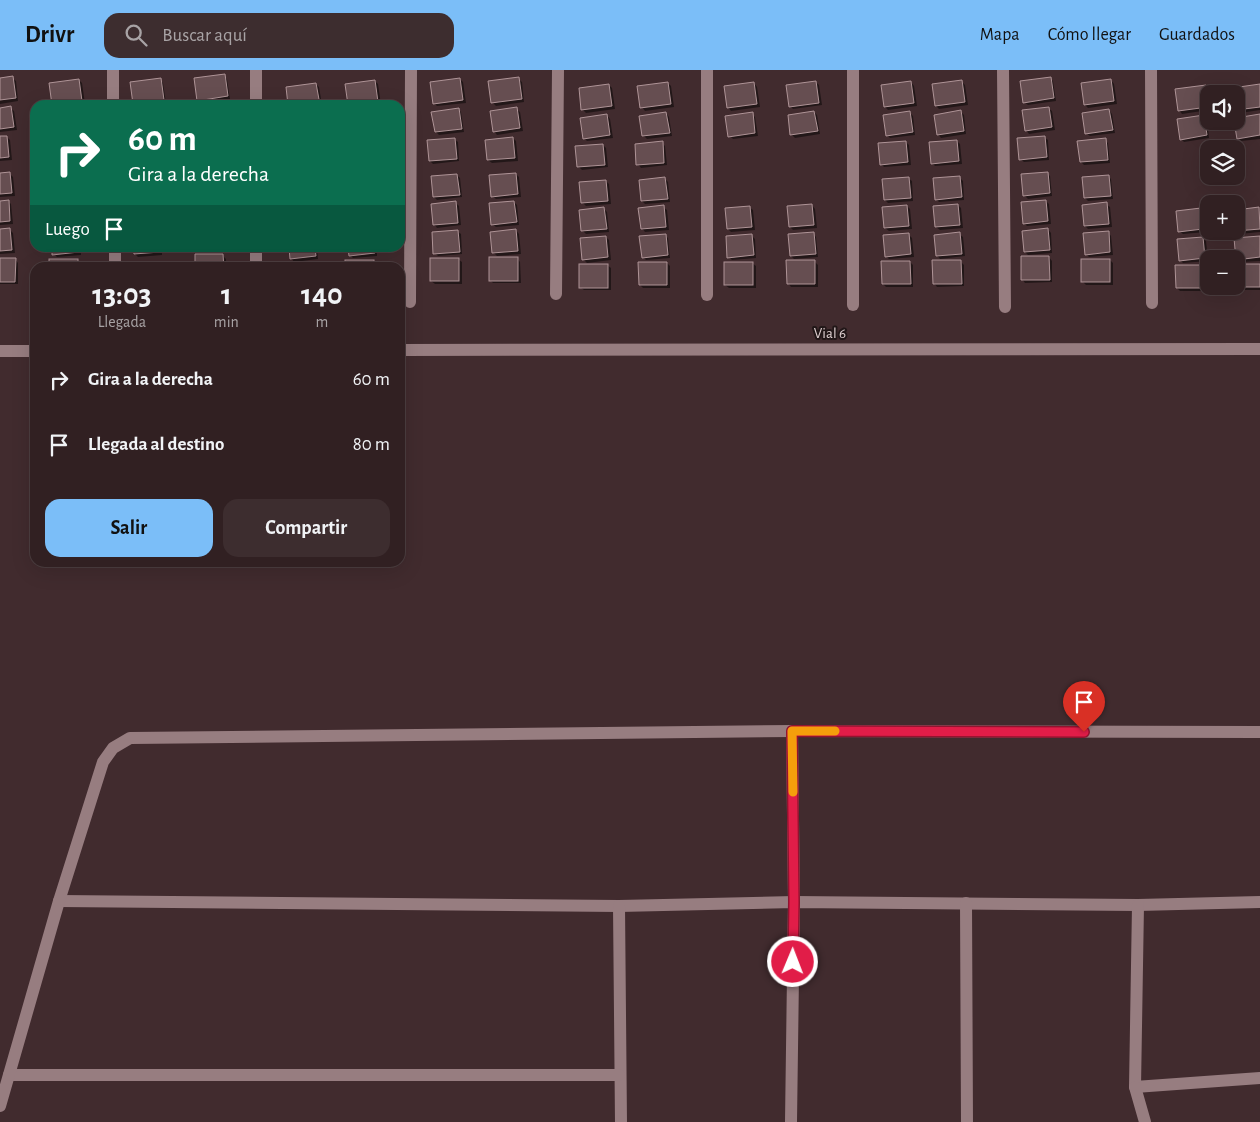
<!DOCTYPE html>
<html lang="es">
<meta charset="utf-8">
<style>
:root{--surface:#312022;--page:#3d2d2f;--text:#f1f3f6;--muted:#a8a3a5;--line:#4c3e40;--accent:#7bbef8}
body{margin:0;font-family:"Alegreya Sans",sans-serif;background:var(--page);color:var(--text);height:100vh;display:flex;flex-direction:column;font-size:19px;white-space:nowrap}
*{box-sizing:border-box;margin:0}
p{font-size:16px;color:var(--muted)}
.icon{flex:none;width:28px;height:28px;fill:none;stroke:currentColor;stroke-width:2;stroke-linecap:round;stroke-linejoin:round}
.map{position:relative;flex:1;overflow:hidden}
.sheet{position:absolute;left:30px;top:192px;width:375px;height:305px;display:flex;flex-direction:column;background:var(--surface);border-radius:15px;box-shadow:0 5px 20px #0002,0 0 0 1px var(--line)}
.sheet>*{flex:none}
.banner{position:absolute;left:30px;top:30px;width:375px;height:152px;border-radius:15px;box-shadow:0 5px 20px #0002,0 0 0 1px var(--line);background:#0b6e4f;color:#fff;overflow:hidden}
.buttons{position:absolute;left:1200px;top:15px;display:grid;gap:10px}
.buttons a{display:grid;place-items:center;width:45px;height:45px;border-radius:10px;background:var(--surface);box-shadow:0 5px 20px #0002,0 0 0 1px var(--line);font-size:25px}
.pin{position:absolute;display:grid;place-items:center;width:42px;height:42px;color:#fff;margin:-51px -21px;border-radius:50% 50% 50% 0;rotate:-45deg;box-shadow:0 0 5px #0007}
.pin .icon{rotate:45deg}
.me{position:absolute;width:55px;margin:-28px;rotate:1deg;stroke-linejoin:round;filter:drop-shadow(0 0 4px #0008)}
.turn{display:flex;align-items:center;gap:18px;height:105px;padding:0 15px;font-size:22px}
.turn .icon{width:65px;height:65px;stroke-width:2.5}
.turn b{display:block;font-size:35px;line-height:42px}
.then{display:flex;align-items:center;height:48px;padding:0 15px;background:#0003;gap:10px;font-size:19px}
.eta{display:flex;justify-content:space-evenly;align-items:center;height:85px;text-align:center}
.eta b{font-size:30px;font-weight:700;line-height:35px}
.cta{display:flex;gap:10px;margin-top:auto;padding:10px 15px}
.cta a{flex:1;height:58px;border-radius:15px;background:var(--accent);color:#111;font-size:20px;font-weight:700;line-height:58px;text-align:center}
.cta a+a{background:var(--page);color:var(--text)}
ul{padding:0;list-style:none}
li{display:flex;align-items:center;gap:15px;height:65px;padding:0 15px}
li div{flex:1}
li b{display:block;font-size:19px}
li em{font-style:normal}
header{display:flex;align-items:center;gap:30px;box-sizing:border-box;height:70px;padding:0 25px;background:var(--accent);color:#111}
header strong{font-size:24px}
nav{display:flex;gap:28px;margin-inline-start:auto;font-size:18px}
.search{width:350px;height:45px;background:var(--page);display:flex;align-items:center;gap:12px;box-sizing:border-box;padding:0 18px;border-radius:15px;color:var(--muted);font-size:19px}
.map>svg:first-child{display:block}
.shadow{fill:#0007}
.building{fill:#664e51;stroke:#af9497}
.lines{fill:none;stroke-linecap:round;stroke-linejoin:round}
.street{stroke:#977d80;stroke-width:12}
.route-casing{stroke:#92132f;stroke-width:12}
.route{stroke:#e11d48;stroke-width:9}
.slow{stroke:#f59e0b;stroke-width:9}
.labels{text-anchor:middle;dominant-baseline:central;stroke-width:4;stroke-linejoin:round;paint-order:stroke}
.street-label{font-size:15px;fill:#dfd0d1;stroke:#211718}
</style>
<header>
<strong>Drivr</strong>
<div class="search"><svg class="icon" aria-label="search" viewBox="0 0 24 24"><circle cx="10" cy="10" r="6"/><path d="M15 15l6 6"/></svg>Buscar aquí</div>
<nav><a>Mapa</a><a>Cómo llegar</a><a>Guardados</a></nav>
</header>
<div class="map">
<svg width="1260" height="1052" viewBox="0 0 1260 1052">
<rect width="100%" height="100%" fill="#412b2e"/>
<g class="shadow">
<polygon points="224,6 227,9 230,29 202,33 198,30"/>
<polygon points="12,8 16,11 18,31 0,34 0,9"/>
<polygon points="1050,8 1053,11 1056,31 1028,35 1024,32"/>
<polygon points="160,9 163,13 166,33 152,35 134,34 132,13"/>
<polygon points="460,9 463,12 466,33 437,36 434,33"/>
<polygon points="518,9 522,12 524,32 496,36 493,33 490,13"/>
<polygon points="79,10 82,13 85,34 73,35 53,34"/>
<polygon points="1111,10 1114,14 1117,34 1088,38 1085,35"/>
<polygon points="375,11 378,14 381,35 349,35 346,15"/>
<polygon points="816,12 819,15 822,35 793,39 790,36"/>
<polygon points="911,12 914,16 917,36 888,40 885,37"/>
<polygon points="962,12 965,15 968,35 939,39 936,36"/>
<polygon points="668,13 671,16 674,37 645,41 642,37"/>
<polygon points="754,13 757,17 760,37 731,41 728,37"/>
<polygon points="316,14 319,17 322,35 290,35"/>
<polygon points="609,15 612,18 615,39 586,43 583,40"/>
<polygon points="1205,16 1208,19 1209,40 1182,44 1179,40"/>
<polygon points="1260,16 1260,40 1240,43 1237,39"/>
<polygon points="10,38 14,41 17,60 0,62 0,39"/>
<polygon points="1048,38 1052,41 1055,60 1029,64 1026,60"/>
<polygon points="458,39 461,42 464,62 439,65 436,62"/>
<polygon points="516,39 520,42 523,61 497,65 494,61"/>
<polygon points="1109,40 1112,44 1115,63 1090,66 1086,63"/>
<polygon points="814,42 817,45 820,64 795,68 792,65"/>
<polygon points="961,42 964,45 966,64 941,68 938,64"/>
<polygon points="666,43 669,47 672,66 647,69 644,66 641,47"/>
<polygon points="910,43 913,46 915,65 890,68 887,65"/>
<polygon points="752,44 755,47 758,66 733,69 730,66"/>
<polygon points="607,45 610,49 613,68 587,71 584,68"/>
<polygon points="1204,46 1207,49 1209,68 1184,72 1181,69"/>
<polygon points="1260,46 1260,69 1241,71 1238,68"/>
<polygon points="7,67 10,70 12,90 0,91 0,68"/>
<polygon points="1044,67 1048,70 1049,90 1024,92 1020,89"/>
<polygon points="513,68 516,71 518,91 492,93 488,90 486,71"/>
<polygon points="454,69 458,72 459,91 433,94 430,91"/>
<polygon points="1105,70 1108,73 1110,93 1084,95 1081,92"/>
<polygon points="957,71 960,74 962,94 935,96 932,93"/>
<polygon points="906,72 909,75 911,95 884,97 881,94"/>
<polygon points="662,73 665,76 667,95 641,98 638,94"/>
<polygon points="603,75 606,78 608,97 582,100 579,97"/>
<polygon points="1047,103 1050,106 1052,126 1028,129 1024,125"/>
<polygon points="0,104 10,104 13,107 15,126 0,127"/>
<polygon points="516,104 519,107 521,127 496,129 492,126"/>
<polygon points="457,105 460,108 462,127 437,130 434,127"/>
<polygon points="1108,106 1111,109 1113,129 1088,131 1085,128"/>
<polygon points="959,107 963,111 964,130 939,132 936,129"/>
<polygon points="908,108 912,111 913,131 888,133 885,130"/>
<polygon points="665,109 668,112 670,132 645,134 642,131"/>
<polygon points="606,111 609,114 611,134 586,136 583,133"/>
<polygon points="8,131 11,134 13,154 0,155 0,132"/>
<polygon points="1046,131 1049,134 1051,154 1027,156 1024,153"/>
<polygon points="514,132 517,135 519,155 496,157 492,154"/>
<polygon points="456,133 459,136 461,155 437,158 434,154"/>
<polygon points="1106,134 1110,137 1112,157 1088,159 1085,156"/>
<polygon points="812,135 815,139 817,158 793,160 790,157"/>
<polygon points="958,135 961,138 963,158 940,160 936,157 934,137"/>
<polygon points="907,136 910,139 912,159 889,161 885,158"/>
<polygon points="663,137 667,140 669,160 645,162 642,158"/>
<polygon points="749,137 753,140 755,160 731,162 728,159"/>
<polygon points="604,139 607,142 609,162 586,164 582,160"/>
<polygon points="1201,139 1204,143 1206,162 1183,164 1179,161"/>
<polygon points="1258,139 1260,140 1260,162 1240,164 1237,161"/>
<polygon points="1048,159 1051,163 1052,183 1028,185 1025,182"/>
<polygon points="10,160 13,163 15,183 0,184 0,161"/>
<polygon points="516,160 519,164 521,184 497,186 493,182"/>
<polygon points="457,161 461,164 462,184 438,186 435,183"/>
<polygon points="1108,162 1111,166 1113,185 1089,187 1086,184"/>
<polygon points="813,163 816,167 818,187 794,189 791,186"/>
<polygon points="908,164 912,168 914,187 889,189 886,186"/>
<polygon points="959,164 963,167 965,186 940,189 937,185"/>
<polygon points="665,165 668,168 670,188 646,190 643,187"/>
<polygon points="751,165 755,169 756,188 732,190 729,187"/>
<polygon points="606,167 609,170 611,190 587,193 583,189"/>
<polygon points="1260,167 1260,191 1241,192 1237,189"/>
<polygon points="1202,168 1206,171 1208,191 1183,193 1180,190"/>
<polygon points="53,178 81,178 81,185 57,187 54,184"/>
<polygon points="135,178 162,178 162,185 138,187 135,184"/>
<polygon points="199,178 226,178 227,181 202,183"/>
<polygon points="290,178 317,178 318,189 294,192 291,188"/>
<polygon points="349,178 377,178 377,186 353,188 350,185"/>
<polygon points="223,186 226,189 226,198 196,198"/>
<polygon points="1049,187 1052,191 1052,212 1025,213 1022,209"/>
<polygon points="517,188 520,192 521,213 493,213 490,210"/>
<polygon points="0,189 15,189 18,193 18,214 0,214"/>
<polygon points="458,189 462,192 462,214 435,214 431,211"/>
<polygon points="77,190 81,193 81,198 50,198"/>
<polygon points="1110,190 1113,193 1113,215 1086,215 1083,212"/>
<polygon points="374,191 377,194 377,198 347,198"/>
<polygon points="815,192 818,195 818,217 791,217 788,213"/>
<polygon points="910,192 913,195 913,217 886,217 883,214"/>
<polygon points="961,192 964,195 964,216 937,217 934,213"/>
<polygon points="667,193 670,196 670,218 643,218 640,215"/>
<polygon points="752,193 756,196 756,218 729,218 725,215"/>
<polygon points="607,195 611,198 611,220 584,220 580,217"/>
<polygon points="1260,195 1260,220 1238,220 1234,217"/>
<polygon points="1204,196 1207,199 1207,221 1180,221 1177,218"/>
</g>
<g class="building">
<polygon points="225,4 228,26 197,31 194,8"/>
<polygon points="13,6 16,28 0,30 0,8"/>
<polygon points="519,7 522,29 491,33 488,11"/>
<polygon points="1051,7 1054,28 1023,33 1020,11"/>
<polygon points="161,8 164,30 133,34 130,12"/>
<polygon points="460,8 463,30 433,34 430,12"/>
<polygon points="79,9 82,31 52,35 49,13"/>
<polygon points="1111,9 1114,31 1084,35 1081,13"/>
<polygon points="375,10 378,32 348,35 345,14"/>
<polygon points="962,10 965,32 935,36 932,14"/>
<polygon points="816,11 819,33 789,37 786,15"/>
<polygon points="911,11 914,33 884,37 881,15"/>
<polygon points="668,12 671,34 640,38 637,16"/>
<polygon points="754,12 757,34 727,38 724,16"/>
<polygon points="316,13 320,35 288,35 286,17"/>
<polygon points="609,14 612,36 581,40 579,18"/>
<polygon points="1260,14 1260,37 1236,40 1236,24 1233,24 1232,18"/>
<polygon points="1206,15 1208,37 1178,41 1175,19"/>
<polygon points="11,36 14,57 0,59 0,38"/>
<polygon points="517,37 520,58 493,62 490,41"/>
<polygon points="1049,37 1052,57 1025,61 1022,40"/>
<polygon points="459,38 462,59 435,62 431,42"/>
<polygon points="1109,39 1113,60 1085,64 1082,43"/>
<polygon points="961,40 964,61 937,65 934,45"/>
<polygon points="814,41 818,61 790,65 788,45"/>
<polygon points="910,41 913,62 886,66 883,45"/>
<polygon points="666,42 670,63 642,66 639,46"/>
<polygon points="753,42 755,63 728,67 725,46"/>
<polygon points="607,44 610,65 583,69 580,48"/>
<polygon points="1260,44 1260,65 1237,69 1234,51 1236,51 1236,48"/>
<polygon points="1204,45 1207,65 1180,70 1177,49"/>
<polygon points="0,66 7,66 9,87 0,88"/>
<polygon points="1045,66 1047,87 1019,90 1017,68"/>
<polygon points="513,67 515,88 487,90 485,70"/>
<polygon points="455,68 457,89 429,91 427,70"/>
<polygon points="1106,68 1108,90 1080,92 1077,71"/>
<polygon points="957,70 959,91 931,94 929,72"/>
<polygon points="663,71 664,93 636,95 635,74"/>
<polygon points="906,71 908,92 880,95 878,73"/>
<polygon points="603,74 605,95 577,97 575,76"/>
<polygon points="10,102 12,123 0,124 0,103"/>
<polygon points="1048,102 1050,123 1023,126 1021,104"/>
<polygon points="516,103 518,124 491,127 489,105"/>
<polygon points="457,104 460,125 433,127 431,106"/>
<polygon points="1109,105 1111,126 1084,128 1082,107"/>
<polygon points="960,106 962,127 935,130 933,108"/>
<polygon points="665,107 668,129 641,131 639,110"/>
<polygon points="909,107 911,128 884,130 882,109"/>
<polygon points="606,110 608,131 581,133 579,112"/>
<polygon points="9,130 10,151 0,152 0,131"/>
<polygon points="1046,130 1048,151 1023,154 1021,132"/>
<polygon points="456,131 458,153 433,155 431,134"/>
<polygon points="514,131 517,152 491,155 489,133"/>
<polygon points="1107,132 1109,154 1084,156 1082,135"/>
<polygon points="812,134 814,155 789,157 787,136"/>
<polygon points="958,134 960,155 935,157 933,136"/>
<polygon points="664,135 666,157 641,159 638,138"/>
<polygon points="907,135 909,156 884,158 882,137"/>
<polygon points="750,136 752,157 727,159 725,138"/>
<polygon points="604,137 607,159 581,161 579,140"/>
<polygon points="1259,137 1260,159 1236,161 1236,140"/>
<polygon points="1201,138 1203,159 1178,162 1176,141"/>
<polygon points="10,158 12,180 0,181 0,159"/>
<polygon points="1048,158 1050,180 1024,182 1022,161"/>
<polygon points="516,159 518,181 492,183 490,162"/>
<polygon points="458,160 460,182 433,184 432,162"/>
<polygon points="1109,161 1110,182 1085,185 1083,163"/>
<polygon points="814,162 816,184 790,186 788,164"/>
<polygon points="960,162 962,184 936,186 934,165"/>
<polygon points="909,163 911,184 885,187 883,165"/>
<polygon points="666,164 668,185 642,188 639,166"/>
<polygon points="752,164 754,185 727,188 726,166"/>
<polygon points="606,166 608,187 582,190 580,168"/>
<polygon points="1260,166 1260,187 1236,190 1234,168"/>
<polygon points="1203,167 1205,188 1179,191 1177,169"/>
<polygon points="52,178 78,178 79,182 52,185"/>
<polygon points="133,178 159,178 160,182 134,184"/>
<polygon points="198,178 224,178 198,180"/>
<polygon points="289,178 315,178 316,186 290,189"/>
<polygon points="348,178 374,178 375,183 349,186"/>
<polygon points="195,184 223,184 224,198 195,198"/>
<polygon points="1021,186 1049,186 1050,210 1021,210"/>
<rect x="489" y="187" width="29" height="24"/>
<polygon points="0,188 16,188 15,212 0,212"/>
<rect x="430" y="188" width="29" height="23"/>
<rect x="49" y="189" width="29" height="9"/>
<rect x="1081" y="189" width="29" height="23"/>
<rect x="345" y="190" width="29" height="8"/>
<polygon points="786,190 815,190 815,214 787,214"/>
<polygon points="932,190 961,190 962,214 933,214"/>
<polygon points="881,191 910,191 911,214 882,214"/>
<polygon points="638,192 667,192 667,215 639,215"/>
<rect x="724" y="192" width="29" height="23"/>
<rect x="287" y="193" width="28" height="5"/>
<rect x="579" y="194" width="29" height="24"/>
<polygon points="1236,194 1260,194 1260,217 1233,217 1236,216"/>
<polygon points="1175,195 1204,195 1205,218 1176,218"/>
</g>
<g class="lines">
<g class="street">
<polyline points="113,0 113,35"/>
<polyline points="707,0 707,225"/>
<polyline points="1003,0 1005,237"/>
<polyline points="1151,0 1152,233"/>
<polyline points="256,35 256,0"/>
<polyline points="115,178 115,198"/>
<polyline points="256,198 256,178"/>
<polyline points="556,224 558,0"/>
<polyline points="410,232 411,0"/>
<polyline points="853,235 853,0"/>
<polyline points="400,280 1260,279"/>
<polyline points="0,281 35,281"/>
<polyline points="59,831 619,836 794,832 1138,835 1260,832"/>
<polyline points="966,833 967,1052"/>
<polyline points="1138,835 1135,1017 1260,1008"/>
<polyline points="619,836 621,1052"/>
<polyline points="9,1005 619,1005"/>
<polyline points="1135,1017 1145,1052"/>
<polyline points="0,1036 59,831 103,692 113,678 130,668 792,661 1260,662"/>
<polyline points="791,1052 794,832 792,661"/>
</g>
</g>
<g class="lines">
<defs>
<polyline id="route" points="793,892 794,832 792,661 1084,662"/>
</defs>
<use href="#route" class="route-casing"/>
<use href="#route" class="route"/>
<polyline class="slow" points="793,722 792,661 835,661"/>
</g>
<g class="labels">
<g class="street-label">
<text x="830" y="263">Vial 6</text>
</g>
</g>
</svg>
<div class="buttons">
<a><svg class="icon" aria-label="sound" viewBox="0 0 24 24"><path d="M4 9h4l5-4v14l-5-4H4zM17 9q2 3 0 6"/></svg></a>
<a><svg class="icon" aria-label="layers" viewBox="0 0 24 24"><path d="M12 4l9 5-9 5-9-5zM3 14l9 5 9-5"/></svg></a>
<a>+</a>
<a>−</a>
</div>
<div class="pin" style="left:1084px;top:662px;background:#d93025"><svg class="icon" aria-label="arrive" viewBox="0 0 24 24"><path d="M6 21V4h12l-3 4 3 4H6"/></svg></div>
<svg class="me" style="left:793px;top:892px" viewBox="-20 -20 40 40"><circle r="17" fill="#e11d48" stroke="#fff" stroke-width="3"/><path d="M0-11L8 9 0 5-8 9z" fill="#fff"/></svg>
<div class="banner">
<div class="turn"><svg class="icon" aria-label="right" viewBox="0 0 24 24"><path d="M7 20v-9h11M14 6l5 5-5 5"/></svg><div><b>60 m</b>Gira a la derecha</div></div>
<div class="then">Luego<svg class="icon" aria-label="arrive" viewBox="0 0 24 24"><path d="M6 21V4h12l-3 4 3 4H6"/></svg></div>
</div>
<section class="sheet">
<div class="eta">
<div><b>13:03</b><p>Llegada</p></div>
<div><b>1</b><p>min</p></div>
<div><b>140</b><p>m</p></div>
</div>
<ul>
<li><svg class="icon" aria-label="right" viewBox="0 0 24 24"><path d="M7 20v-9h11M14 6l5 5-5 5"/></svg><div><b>Gira a la derecha</b></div><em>60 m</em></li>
<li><svg class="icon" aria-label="arrive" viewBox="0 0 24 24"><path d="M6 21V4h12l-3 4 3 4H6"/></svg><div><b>Llegada al destino</b></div><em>80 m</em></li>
</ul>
<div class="cta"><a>Salir</a><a>Compartir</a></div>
</section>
</div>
